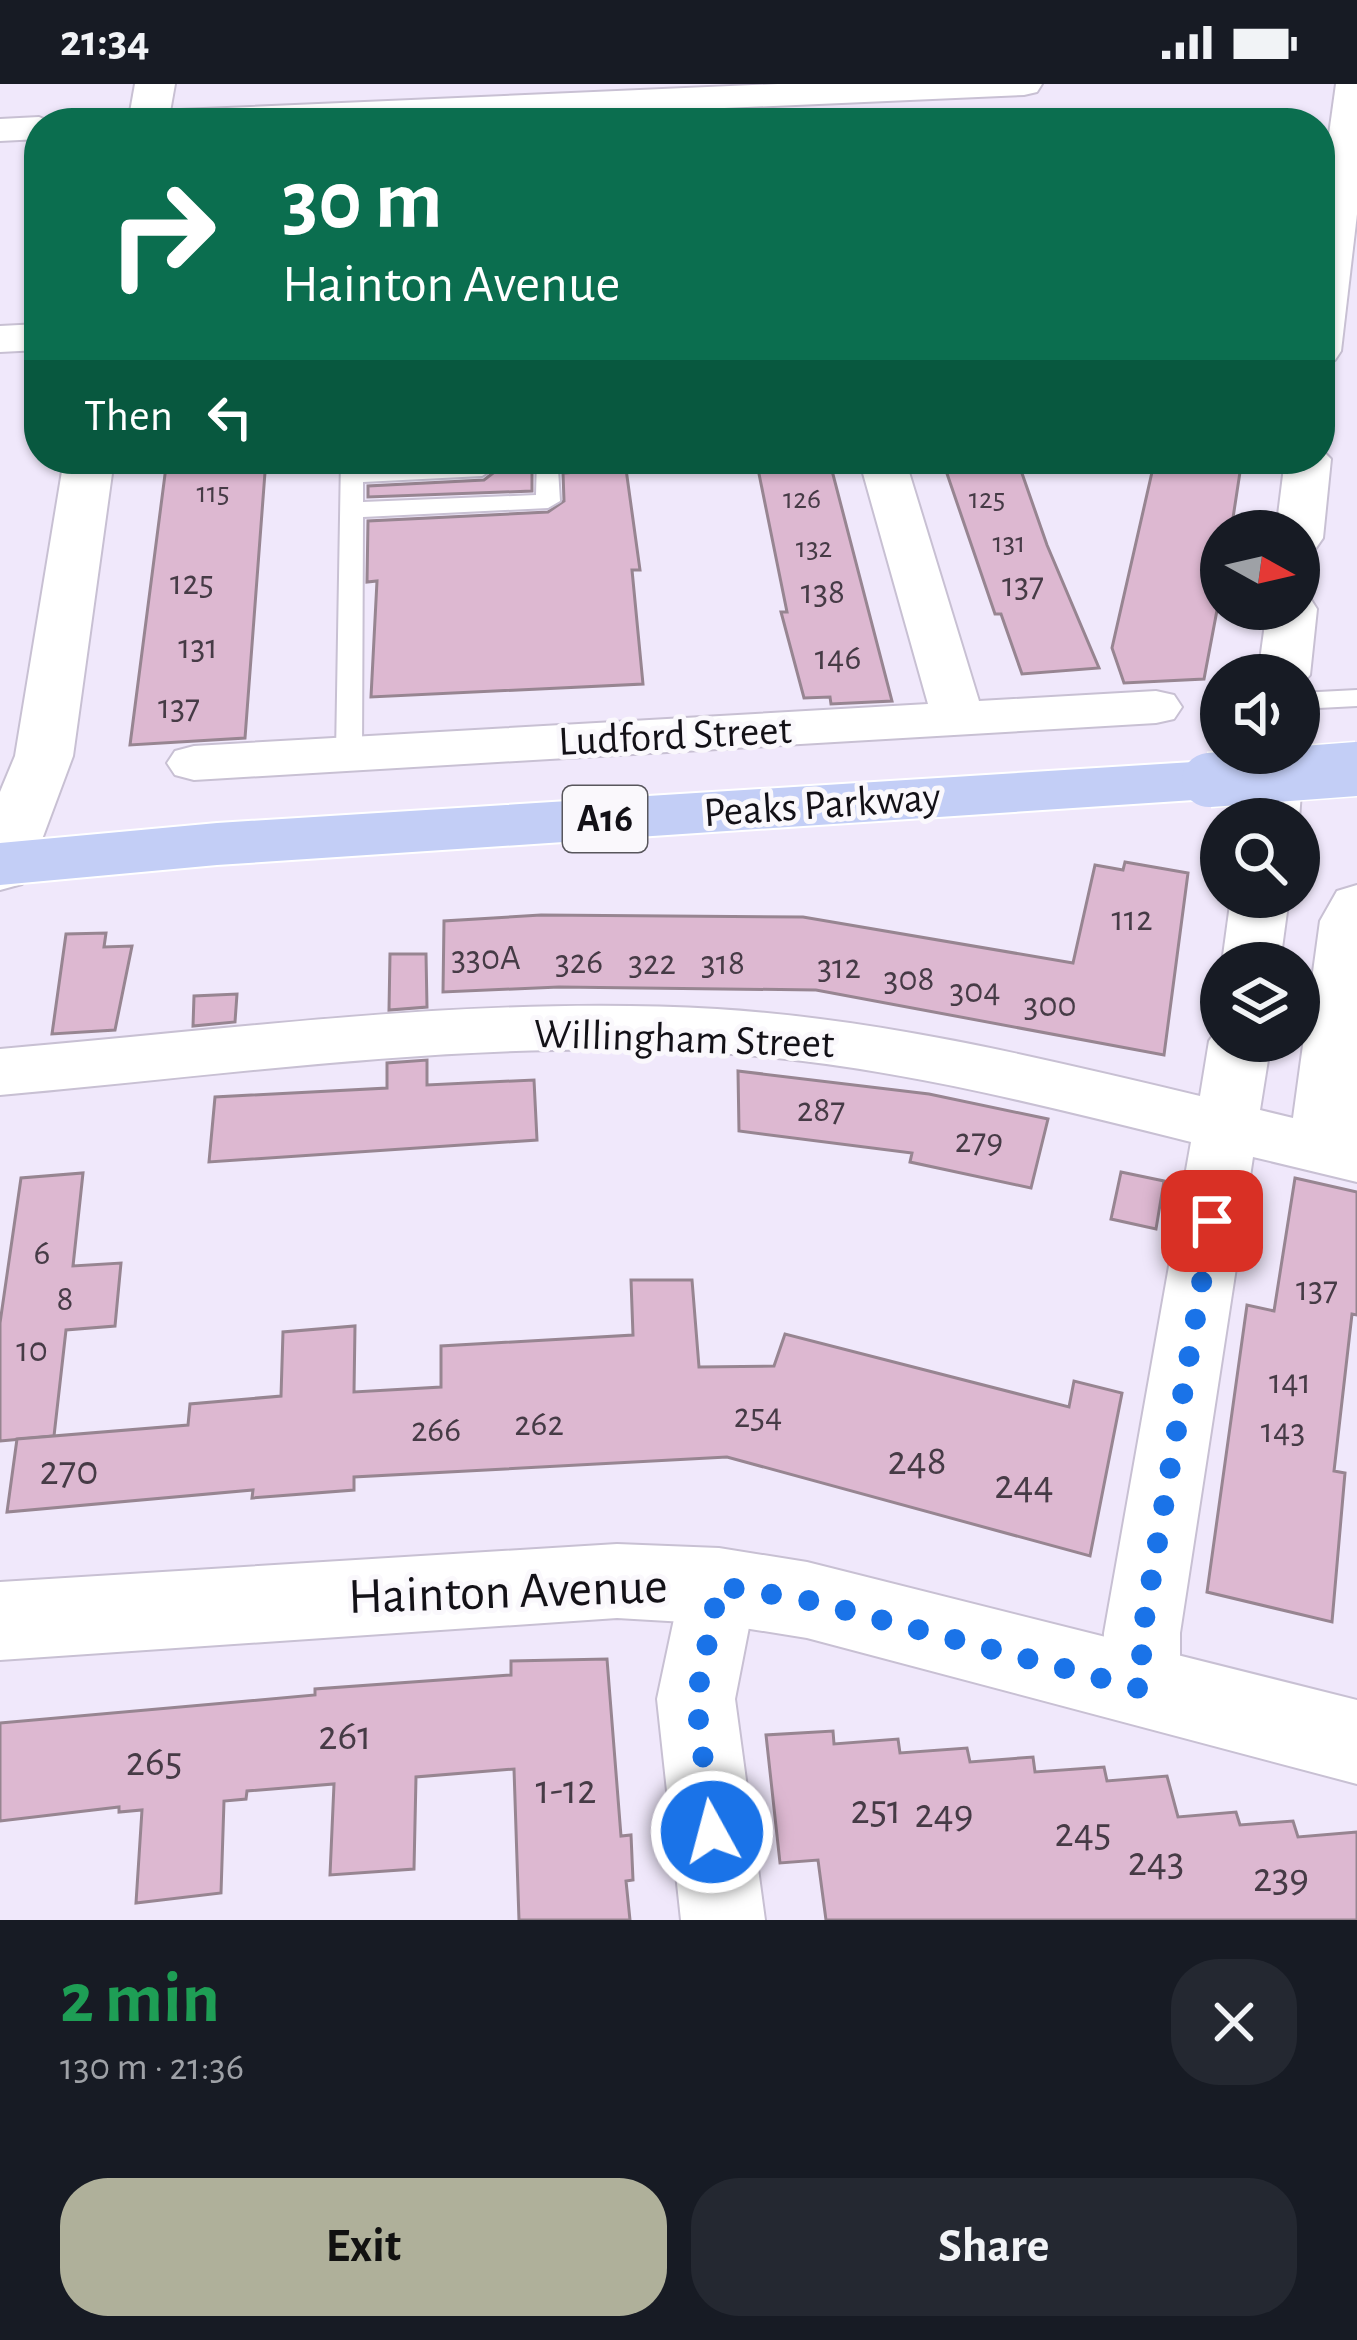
<!DOCTYPE html>
<meta charset="utf-8">
<style>
:root{--surface:#171b24;--page:#242831;--text:#f1f3f6;--muted:#9ea1a6;--accent:#afb09a}
body{margin:0;font-family:"Alegreya Sans",sans-serif;background:var(--page);color:var(--text);height:100vh;display:flex;flex-direction:column;font-size:45px;white-space:nowrap}
*{box-sizing:border-box;margin:0}
p{font-size:39px;color:var(--muted)}
.icon{flex:none;width:66px;height:66px;fill:none;stroke:currentColor;stroke-width:2;stroke-linecap:round;stroke-linejoin:round}
.map{position:relative;height:1836px;overflow:hidden}
.drawer{display:flex;flex-direction:column;background:var(--surface);flex:1}
.drawer>*{flex:none}
.guide{position:absolute;left:24px;top:24px;width:1311px;height:366px;border-radius:48px;box-shadow:0 3px 9px #0004;background:#0b6e4f;color:#fff;overflow:hidden}
.needle{width:78px;rotate:98deg}
.controls{position:absolute;left:1200px;top:426px;display:grid;gap:24px}
.controls a{display:grid;place-items:center;width:120px;height:120px;border-radius:50%;background:var(--surface);box-shadow:0 3px 9px #0004;font-size:60px}
.pin{position:absolute;display:grid;place-items:center;width:102px;height:102px;color:#fff;margin:-51px;border-radius:24px;box-shadow:0 6px 18px #0006}
.me{position:absolute;width:132px;margin:-66px;rotate:353deg;stroke-linejoin:round;filter:drop-shadow(0 0 9px #0008)}
.turn{display:flex;align-items:center;gap:42px;height:252px;padding:0 60px;font-size:54px}
.turn .icon{width:156px;height:156px;stroke-width:2.5}
.turn b{display:block;font-size:84px;line-height:102px}
.then{display:flex;align-items:center;height:114px;padding:0 60px;background:#0003;gap:24px;font-size:45px}
.round{display:grid;place-items:center;flex:none;width:126px;height:126px;border-radius:48px;background:var(--page)}
.summary{display:flex;align-items:center;justify-content:space-between;height:204px;padding:0 60px}
h1{font-size:72px;font-weight:700;line-height:90px;color:#1e9e55}
.primary-button{display:flex;gap:24px;margin-top:auto;padding:24px 60px}
.primary-button a{flex:1;height:138px;border-radius:48px;background:var(--accent);color:#111;font-size:48px;font-weight:700;line-height:138px;text-align:center}
.primary-button a+a{background:var(--page);color:var(--text)}
.status{display:flex;justify-content:space-between;align-items:center;height:84px;padding:0 60px;background:var(--surface);direction:ltr}
.status svg{height:33px;fill:currentColor}
.map>svg:first-child{display:block}
.building{fill:#ddb8d1;stroke:#978591;stroke-width:3}
.lines{fill:none;stroke-linecap:round;stroke-linejoin:round}
.service-casing{stroke:#c8c0d3;stroke-width:4}
.minor-casing{stroke:#c8c0d3;stroke-width:4}
.secondary-casing{stroke:#c8c0d3;stroke-width:4}
.trunk-casing{stroke:#fff;stroke-width:4}
.service{fill:#fff;fill-rule:evenodd}
.minor{fill:#fff;fill-rule:evenodd}
.secondary{fill:#fff;fill-rule:evenodd}
.trunk{fill:#c3cef6;fill-rule:evenodd}
.trunk-bridge-casing{stroke:#fff;stroke-width:57;stroke-linecap:butt}
.trunk-bridge{stroke:#c3cef6;stroke-width:54}
.route{stroke:#1a73e8;stroke-width:21;stroke-dasharray:0 37.8}
.labels{text-anchor:middle;dominant-baseline:central;stroke-width:10;stroke-linejoin:round;paint-order:stroke}
.far-number-label{font-size:30px;fill:#463b46}
.number-label{font-size:36px;fill:#463b46}
.shield{fill:#faf8fc;stroke:#58565c;stroke-width:3}
.shield-label{font-size:39px;font-weight:bold;fill:#131117}
.street-label{font-size:42px;fill:#131117;stroke:#faf8fc}
.near-number-label{font-size:42px;fill:#463b46}
.near-street-label{font-size:51px;fill:#131117;stroke:#faf8fc}
</style>
<div class="status"><b>21:34</b><svg viewBox="0 0 49 12"><path d="M0 12V9h3v3zM5 12V6h3v6zM10 12V3h3v9zM15 12V0h3v12zM26 1h20v11H26zM47 4h2v5h-2z"/></svg></div>
<div class="map">
<svg width="1357" height="1836" viewBox="0 0 1357 1836">
<rect width="100%" height="100%" fill="#f0e8fb"/>
<g class="building">
<polygon points="167,375 266,375 245,654 130,661"/>
<polygon points="486,375 532,375 532,407 368,413 368,402 484,396 497,386"/>
<polygon points="756,375 829,375 892,617 831,620 830,613 804,614 781,528 787,528"/>
<polygon points="942,375 1017,375 1047,461 1099,584 1022,590 1001,530 995,530"/>
<polygon points="1155,375 1242,375 1231,447 1221,447 1221,505 1204,595 1124,599 1112,564"/>
<polygon points="626,385 640,486 632,486 643,600 371,613 377,497 367,498 368,437 548,428 564,417 563,389"/>
<polygon points="1125,778 1188,789 1164,971 816,906 559,903 443,908 444,837 541,831 803,833 1073,879 1095,781 1123,786"/>
<polygon points="106,849 104,863 132,862 115,946 52,950 66,850"/>
<polygon points="390,870 426,870 427,923 389,926"/>
<polygon points="237,910 235,938 193,942 194,912"/>
<polygon points="427,976 427,1001 534,996 537,1056 209,1078 215,1013 387,1004 387,979"/>
<polygon points="738,987 929,1010 1048,1035 1031,1104 910,1078 912,1069 739,1047"/>
<polygon points="1121,1088 1164,1097 1156,1145 1111,1135"/>
<polygon points="83,1089 73,1182 121,1179 115,1242 66,1246 54,1352 0,1357 0,1239 21,1094"/>
<polygon points="1295,1094 1357,1108 1357,1231 1352,1230 1334,1387 1345,1389 1332,1538 1207,1508 1247,1221 1274,1227"/>
<polygon points="631,1196 692,1196 699,1283 774,1282 785,1250 1069,1323 1074,1297 1122,1309 1090,1472 727,1373 354,1393 354,1406 252,1414 253,1406 7,1428 17,1355 188,1341 190,1320 281,1312 283,1248 355,1242 354,1308 441,1303 441,1262 633,1251"/>
<polygon points="607,1575 621,1752 631,1751 633,1796 626,1797 630,1836 519,1836 514,1685 416,1693 414,1785 330,1791 334,1700 247,1707 246,1715 224,1717 221,1809 136,1819 142,1726 119,1728 119,1723 0,1737 0,1639 315,1611 315,1605 511,1591 511,1577"/>
<polygon points="833,1647 834,1660 898,1655 900,1669 967,1664 970,1678 1033,1673 1035,1688 1104,1683 1107,1697 1167,1692 1178,1733 1236,1728 1240,1741 1293,1737 1298,1753 1357,1748 1357,1836 826,1836 818,1776 780,1779 766,1651"/>
</g>
<g class="lines">
<defs>
<g id="service">
<polygon points="341,375 363,375 363,384 482,378 493,385 482,392 363,398 363,418 536,411 537,375 627,375 616,382 558,385 560,417 548,424 363,433 362,670 349,679 336,670"/>
<polygon points="1357,606 1357,622 1299,625 1299,609"/>
</g>
<g id="minor">
<polygon points="778,0 1042,0 1037,8 1024,11 382,39 115,39 120,31 133,28"/>
<polygon points="1336,0 1357,0 1357,130 1341,267 1335,276 1320,280 1320,115"/>
<polygon points="39,33 54,39 39,39 39,55 0,57 0,35"/>
<polygon points="39,240 39,266 0,268 0,242"/>
<polygon points="1320,364 1331,375 1323,454 1316,464 1299,468 1299,447 1276,447 1285,375 1320,375"/>
<polygon points="859,375 905,375 979,617 1156,607 1174,611 1182,623 1174,635 1156,639 194,696 175,691 167,679 175,667 194,662 928,620"/>
<polygon points="1299,512 1310,514 1317,525 1310,591 1299,603 1299,591 1258,591 1267,525 1299,525"/>
<polygon points="1299,662 1304,669 1299,735 1243,735 1250,669 1299,669"/>
<path d="M1357 801V1098L1253 1073 1180 1549V1605L1169 1631 1141 1642 1113 1631 1102 1605 1104 1549 1191 1058C1035 1019 879 979 718 969 479 954 237 990 0 1011V965C237 945 478 911 717 925 881 935 1041 974 1200 1012L1209 957 1221 940V957H1271L1260 1026 1293 1034 1320 837 1337 807Z"/>
<polygon points="1231,813 1289,813 1280,879 1222,879"/>
<polygon points="719,1468 746,1478 757,1502 735,1615 765,1836 681,1836 657,1615 681,1502 692,1478"/>
</g>
<g id="secondary">
<polygon points="135,0 175,0 168,39 128,39"/>
<polygon points="64,375 114,375 73,672 31,785 22,800 0,806 0,708 15,672"/>
<polygon points="617,1460 719,1464 807,1478 1357,1616 1357,1700 807,1554 719,1540 617,1534 0,1576 0,1498"/>
</g>
<polygon id="trunk" points="1209,677 1230,682 1239,696 1230,710 1209,715 217,781 0,801 0,759 217,739"/>
</defs>
<use href="#service" class="service-casing"/>
<use href="#minor" class="minor-casing"/>
<use href="#secondary" class="secondary-casing"/>
<use href="#trunk" class="trunk-casing"/>
<use href="#service" class="service"/>
<use href="#minor" class="minor"/>
<use href="#secondary" class="secondary"/>
<use href="#trunk" class="trunk"/>
<defs>
<polyline id="trunk-bridge" points="1209,696 1357,685"/>
</defs>
<use href="#trunk-bridge" class="trunk-bridge-casing"/>
<use href="#trunk-bridge" class="trunk-bridge"/>
</g>
<g class="lines">
<polyline class="route" points="712,1748 696,1615 719,1502 807,1516 1141,1605 1142,1550 1212,1137"/>
</g>
<g class="labels">
<g class="far-number-label">
<text x="213" y="409">115</text>
<text x="802" y="415">126</text>
<text x="987" y="415">125</text>
<text x="1009" y="459">131</text>
<text x="814" y="464">132</text>
</g>
<g class="number-label">
<text x="192" y="499">125</text>
<text x="1023" y="501">137</text>
<text x="823" y="508">138</text>
<text x="198" y="563">131</text>
<text x="838" y="574">146</text>
<text x="179" y="623">137</text>
<text x="1132" y="835">112</text>
<text x="486" y="874">330A</text>
<text x="579" y="878">326</text>
<text x="652" y="879">322</text>
<text x="723" y="879">318</text>
<text x="839" y="883">312</text>
<text x="909" y="895">308</text>
<text x="975" y="907">304</text>
<text x="1050" y="921">300</text>
<text x="821" y="1026">287</text>
<text x="979" y="1057">279</text>
<text x="42" y="1169">6</text>
<text x="1317" y="1205">137</text>
<text x="65" y="1215">8</text>
<text x="32" y="1266">10</text>
<text x="1290" y="1298">141</text>
<text x="758" y="1332">254</text>
<text x="539" y="1340">262</text>
<text x="436" y="1346">266</text>
<text x="1283" y="1347">143</text>
</g>
<rect class="shield" x="563" y="702" width="84" height="66" rx="9"/>
<g class="shield-label">
<text x="605" y="735">A16</text>
</g>
<g class="street-label">
<text transform="translate(675 652) rotate(-3)">Ludford Street</text>
<text transform="translate(822 721) rotate(-4)">Peaks Parkway</text>
<text transform="translate(684 955) rotate(2)">Willingham Street</text>
</g>
<g class="near-number-label">
<text x="917" y="1377">248</text>
<text x="69" y="1387">270</text>
<text x="1024" y="1401">244</text>
<text x="345" y="1652">261</text>
<text x="154" y="1678">265</text>
<text x="566" y="1706">1-12</text>
<text x="876" y="1726">251</text>
<text x="944" y="1730">249</text>
<text x="1083" y="1749">245</text>
<text x="1156" y="1778">243</text>
<text x="1281" y="1794">239</text>
</g>
<g class="near-street-label">
<text transform="translate(508 1508) rotate(-2)">Hainton Avenue</text>
</g>
</g>
</svg>
<div class="controls">
<a><svg class="needle" viewBox="-14 -14 28 28"><path d="M0-13l5 13h-10z" fill="#e53935"/><path d="M0 13l5-13h-10z" fill="#9ea1a6"/></svg></a>
<a><svg class="icon" aria-label="sound" viewBox="0 0 24 24"><path d="M4 9h4l5-4v14l-5-4H4zM17 9q2 3 0 6"/></svg></a>
<a><svg class="icon" aria-label="search" viewBox="0 0 24 24"><circle cx="10" cy="10" r="6"/><path d="M15 15l6 6"/></svg></a>
<a><svg class="icon" aria-label="layers" viewBox="0 0 24 24"><path d="M12 4l9 5-9 5-9-5zM3 14l9 5 9-5"/></svg></a>
</div>
<div class="pin" style="left:1212px;top:1137px;background:#d93025"><svg class="icon" aria-label="arrive" viewBox="0 0 24 24"><path d="M6 21V4h12l-3 4 3 4H6"/></svg></div>
<svg class="me" style="left:712px;top:1748px" viewBox="-20 -20 40 40"><circle r="17" fill="#1a73e8" stroke="#fff" stroke-width="3"/><path d="M0-11L8 9 0 5-8 9z" fill="#fff"/></svg>
<div class="guide">
<div class="turn"><svg class="icon" aria-label="right" viewBox="0 0 24 24"><path d="M7 20v-9h11M14 6l5 5-5 5"/></svg><div><b>30 m</b>Hainton Avenue</div></div>
<div class="then">Then<svg class="icon" aria-label="left" viewBox="0 0 24 24"><path d="M17 20v-9H6M10 6l-5 5 5 5"/></svg></div>
</div>
</div>
<section class="drawer">
<div class="summary"><div><h1>2 min</h1><p>130 m · 21:36</p></div><a class="round"><svg class="icon" aria-label="close" viewBox="0 0 24 24"><path d="M6 6l12 12M18 6L6 18"/></svg></a></div>
<div class="primary-button"><a>Exit</a><a>Share</a></div>
</section>
